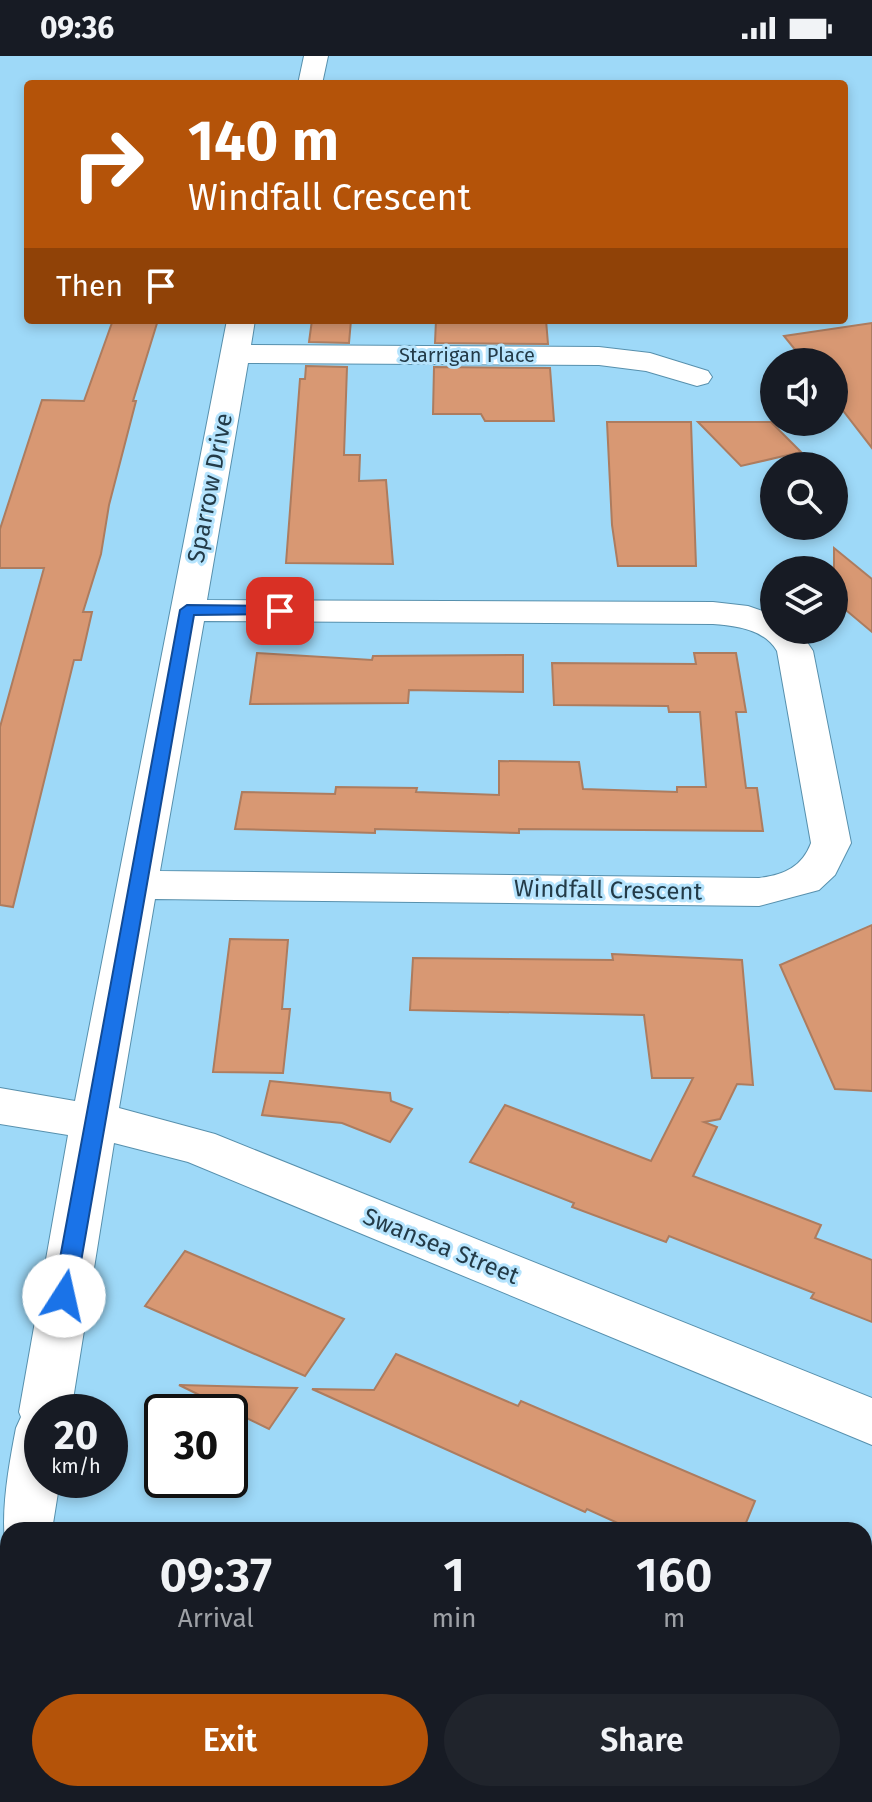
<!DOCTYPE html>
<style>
:root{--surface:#171b24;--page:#20242c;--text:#f1f3f6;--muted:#9ea1a6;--accent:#b45309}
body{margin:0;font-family:"Fira Sans",sans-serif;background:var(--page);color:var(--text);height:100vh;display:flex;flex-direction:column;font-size:30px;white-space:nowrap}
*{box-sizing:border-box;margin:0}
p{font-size:26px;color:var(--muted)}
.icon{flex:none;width:44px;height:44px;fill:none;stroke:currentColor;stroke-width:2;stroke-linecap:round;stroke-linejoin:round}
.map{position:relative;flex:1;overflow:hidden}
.side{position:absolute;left:0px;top:1466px;width:872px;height:280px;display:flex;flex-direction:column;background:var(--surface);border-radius:24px 24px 0 0;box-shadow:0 4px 12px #0003}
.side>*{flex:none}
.guide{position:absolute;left:24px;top:24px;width:824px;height:244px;border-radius:8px;box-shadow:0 4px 12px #0003;background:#b45309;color:#fff;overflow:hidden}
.buttons{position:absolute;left:760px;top:292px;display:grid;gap:16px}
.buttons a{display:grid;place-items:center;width:88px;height:88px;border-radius:50%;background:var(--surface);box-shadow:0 4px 12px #0003;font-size:40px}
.speed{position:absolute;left:24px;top:1338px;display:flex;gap:16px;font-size:40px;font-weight:700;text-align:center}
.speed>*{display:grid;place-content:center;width:104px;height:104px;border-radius:50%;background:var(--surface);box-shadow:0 4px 12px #0003;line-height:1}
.speed small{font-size:20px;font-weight:400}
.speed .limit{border:4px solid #111;border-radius:12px;background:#fff;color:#111}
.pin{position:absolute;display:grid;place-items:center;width:68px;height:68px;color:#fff;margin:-34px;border-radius:16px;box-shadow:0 4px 12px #0006}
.me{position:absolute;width:88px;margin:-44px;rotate:10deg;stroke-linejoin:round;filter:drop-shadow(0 0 6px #0008)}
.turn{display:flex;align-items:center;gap:28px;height:168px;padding:0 32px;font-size:36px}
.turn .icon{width:104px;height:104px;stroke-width:2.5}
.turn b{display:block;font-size:56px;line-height:68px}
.then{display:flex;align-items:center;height:76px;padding:0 32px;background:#0003;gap:16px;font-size:30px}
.eta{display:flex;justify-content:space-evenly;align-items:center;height:136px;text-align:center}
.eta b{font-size:48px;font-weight:600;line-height:56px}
.cta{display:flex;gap:16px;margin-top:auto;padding:16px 32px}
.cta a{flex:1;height:92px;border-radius:48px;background:var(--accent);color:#fff;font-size:32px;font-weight:600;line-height:92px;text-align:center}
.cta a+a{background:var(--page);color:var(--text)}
.status{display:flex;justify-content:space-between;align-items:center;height:56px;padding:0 40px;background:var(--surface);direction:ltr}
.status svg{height:22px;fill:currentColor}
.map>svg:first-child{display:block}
.building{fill:#d89873;stroke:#ad7c5f;stroke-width:2}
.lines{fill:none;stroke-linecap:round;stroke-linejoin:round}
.minor-casing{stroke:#5790ad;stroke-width:2}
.minor{fill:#fff;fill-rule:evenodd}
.route{fill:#1a73e8;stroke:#114b97;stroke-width:2}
.labels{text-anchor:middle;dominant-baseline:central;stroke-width:6;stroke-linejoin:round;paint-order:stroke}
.far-street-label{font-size:20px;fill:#233b48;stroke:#b6e4fd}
.street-label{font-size:24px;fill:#233b48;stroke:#b6e4fd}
</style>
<div class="status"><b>09:36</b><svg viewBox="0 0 49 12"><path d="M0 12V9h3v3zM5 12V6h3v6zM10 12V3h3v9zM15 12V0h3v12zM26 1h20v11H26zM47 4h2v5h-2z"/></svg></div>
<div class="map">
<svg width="872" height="1746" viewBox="0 0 872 1746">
<rect width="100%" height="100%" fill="#9ed9f8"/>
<g class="building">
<polygon points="113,264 158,264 133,345 136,345 109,449 101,498 83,556 92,556 81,604 74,604 13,851 0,849 0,671 44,512 0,512 0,473 42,344 84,345"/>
<polygon points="312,264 351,264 349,287 309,286"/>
<polygon points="436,264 546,264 548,288 435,287"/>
<polygon points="872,267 872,392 834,343 834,306 805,306 784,280"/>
<polygon points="306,310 347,311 344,399 360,399 359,425 386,424 393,508 286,507 300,323 305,323"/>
<polygon points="434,311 550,312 554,365 485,365 481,358 433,358"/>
<polygon points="607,366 691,366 696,510 618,510 612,469"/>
<polygon points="698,366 771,366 801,396 741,410"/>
<polygon points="834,492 872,523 872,576 834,544"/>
<polygon points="257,597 372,604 373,600 523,599 523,636 409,634 408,647 250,648"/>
<polygon points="694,597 736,597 746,656 736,656 746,732 757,732 763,775 519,773 519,777 375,773 375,777 235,773 242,736 335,738 336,731 417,732 416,736 499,739 499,705 579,706 583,733 677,736 677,731 706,731 700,656 669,656 668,650 554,649 552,607 696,608"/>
<polygon points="872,869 872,1035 835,1033 780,909"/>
<polygon points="230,883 288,884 282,953 290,953 283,1017 213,1016"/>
<polygon points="612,898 742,904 753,1029 737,1028 720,1063 704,1066 717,1071 693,1120 821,1169 815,1182 872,1204 872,1266 811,1242 814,1237 669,1180 666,1186 572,1151 574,1147 470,1106 505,1049 651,1105 693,1022 652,1022 644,959 410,954 413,902 613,904"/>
<polygon points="270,1025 390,1037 391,1045 412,1053 390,1086 342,1067 262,1059"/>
<polygon points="185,1195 344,1263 305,1320 145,1250"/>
<polygon points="396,1298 518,1350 521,1345 755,1445 743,1474 633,1474 587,1453 585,1456 312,1333 374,1334"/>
<polygon points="179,1329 297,1332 269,1373"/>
</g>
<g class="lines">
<defs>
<g id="minor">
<polygon points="304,0 328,0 322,28 298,28"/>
<path d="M227 264H255L251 289 599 291 650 297 708 315 712 321 708 327 697 330 646 315 599 309 248 307 207 544 713 546 748 550 774 559V574H799L813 595 851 787 835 819 819 834 759 850 155 843 119 1052 215 1078 872 1342V1389L188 1106 114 1087 71 1356H42V1424H60L52 1474H8L6 1492C0 1458 9 1408 16 1372L21 1361 19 1356 68 1079 0 1068V1032L75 1045ZM204 565 713 568C737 570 764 573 777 595L811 787C802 811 784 819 759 822L160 815Z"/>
<polygon points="8,1546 8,1700 0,1697 0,1549"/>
<polygon points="66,1738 139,1738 142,1746 69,1746"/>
</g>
</defs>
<use href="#minor" class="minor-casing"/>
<use href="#minor" class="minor"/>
</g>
<polygon class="route" points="280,550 288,555 285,558 194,559 75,1240 72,1246 57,1246 53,1240 180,554 187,549"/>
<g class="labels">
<g class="far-street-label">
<text x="467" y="299">Starrigan Place</text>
</g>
<g class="street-label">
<text transform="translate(210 432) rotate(-79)">Sparrow Drive</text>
<text transform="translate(608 834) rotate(1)">Windfall Crescent</text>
<text transform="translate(441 1190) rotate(22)">Swansea Street</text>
</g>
</g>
</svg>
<div class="buttons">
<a><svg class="icon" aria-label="sound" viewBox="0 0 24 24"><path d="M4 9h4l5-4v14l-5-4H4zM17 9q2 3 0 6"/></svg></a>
<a><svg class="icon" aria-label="search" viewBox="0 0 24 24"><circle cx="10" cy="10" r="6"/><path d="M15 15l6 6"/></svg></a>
<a><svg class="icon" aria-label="layers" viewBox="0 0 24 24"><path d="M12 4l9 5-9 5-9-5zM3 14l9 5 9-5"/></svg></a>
</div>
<div class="speed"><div>20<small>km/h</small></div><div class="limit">30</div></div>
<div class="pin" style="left:280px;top:555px;background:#d93025"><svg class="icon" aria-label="arrive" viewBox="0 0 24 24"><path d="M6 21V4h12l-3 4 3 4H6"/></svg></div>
<svg class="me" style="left:64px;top:1240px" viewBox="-20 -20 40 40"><circle r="19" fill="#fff"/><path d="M0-13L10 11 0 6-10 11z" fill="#1a73e8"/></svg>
<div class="guide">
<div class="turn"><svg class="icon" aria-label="right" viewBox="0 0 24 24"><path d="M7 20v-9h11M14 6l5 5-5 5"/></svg><div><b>140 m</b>Windfall Crescent</div></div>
<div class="then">Then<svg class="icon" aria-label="arrive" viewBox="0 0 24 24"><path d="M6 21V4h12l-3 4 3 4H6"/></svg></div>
</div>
<section class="side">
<div class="eta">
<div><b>09:37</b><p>Arrival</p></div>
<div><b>1</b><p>min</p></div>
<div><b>160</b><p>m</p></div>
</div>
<div class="cta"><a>Exit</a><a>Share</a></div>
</section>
</div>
